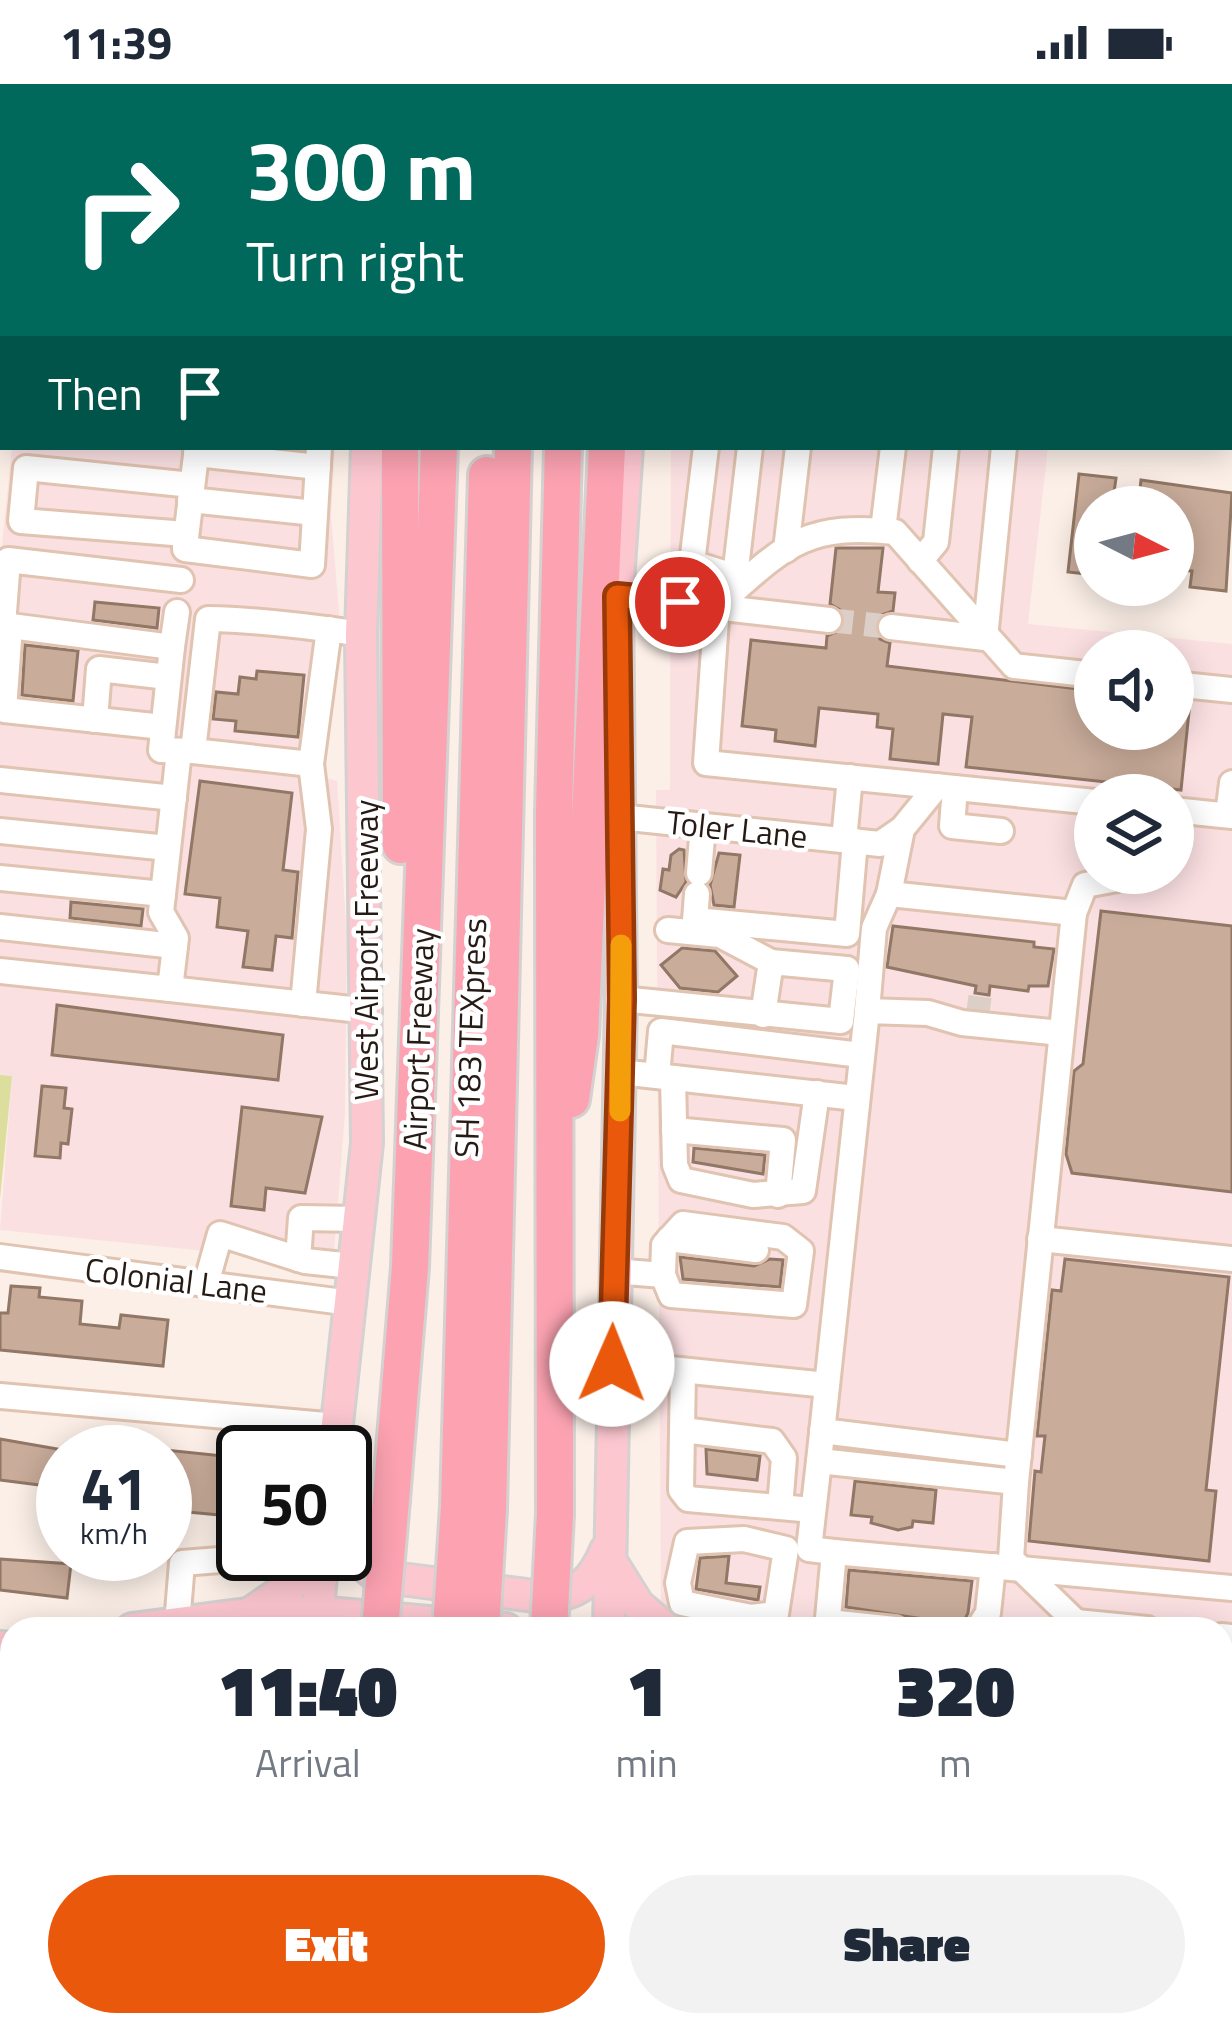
<!DOCTYPE html>
<style>
:root{--surface:#fff;--page:#f2f2f3;--text:#1f2937;--muted:#747a83;--accent:#ea580c}
body{margin:0;font-family:"Titillium Web",sans-serif;background:var(--page);color:var(--text);height:100vh;display:flex;flex-direction:column;font-size:45px;white-space:nowrap}
*{box-sizing:border-box;margin:0}
p{font-size:39px;color:var(--muted)}
.icon{flex:none;width:66px;height:66px;fill:none;stroke:currentColor;stroke-width:2;stroke-linecap:round;stroke-linejoin:round}
.map{position:relative;flex:1;overflow:hidden}
.side{position:absolute;left:0px;top:1533px;width:1233px;height:420px;display:flex;flex-direction:column;background:var(--surface);border-radius:36px 36px 0 0;box-shadow:0 6px 30px #0003}
.side>*{flex:none}
.hud{position:absolute;left:0px;top:0px;width:1233px;height:366px;box-shadow:0 6px 30px #0003;background:#00695c;color:#fff;overflow:hidden}
.needle{width:78px;rotate:96deg}
.tools{position:absolute;left:1074px;top:402px;display:grid;gap:24px}
.tools a{display:grid;place-items:center;width:120px;height:120px;border-radius:50%;background:var(--surface);box-shadow:0 6px 30px #0003;font-size:60px}
.speed{position:absolute;left:36px;top:1341px;display:flex;gap:24px;font-size:60px;font-weight:700;text-align:center}
.speed>*{display:grid;place-content:center;width:156px;height:156px;border-radius:50%;background:var(--surface);box-shadow:0 6px 30px #0003;line-height:1}
.speed small{font-size:30px;font-weight:400}
.speed .limit{border:6px solid #111;border-radius:18px;background:#fff;color:#111}
.pin{position:absolute;display:grid;place-items:center;width:102px;height:102px;color:#fff;margin:-51px;border:6px solid #fff;border-radius:50%;box-shadow:0 3px 12px #0007}
.me{position:absolute;width:132px;margin:-66px;rotate:1deg;stroke-linejoin:round;filter:drop-shadow(0 0 9px #0008)}
.turn{display:flex;align-items:center;gap:42px;height:252px;padding:0 48px;font-size:54px}
.turn .icon{width:156px;height:156px;stroke-width:2.5}
.turn b{display:block;font-size:84px;line-height:102px}
.then{display:flex;align-items:center;height:114px;padding:0 48px;background:#0003;gap:24px;font-size:45px}
.eta{display:flex;justify-content:space-evenly;align-items:center;height:204px;text-align:center}
.eta b{font-size:72px;font-weight:800;line-height:84px}
.primary-button{display:flex;gap:24px;margin-top:auto;padding:24px 48px}
.primary-button a{flex:1;height:138px;border-radius:72px;background:var(--accent);color:#fff;font-size:48px;font-weight:800;line-height:138px;text-align:center}
.primary-button a+a{background:var(--page);color:var(--text)}
.status{display:flex;justify-content:space-between;align-items:center;height:84px;padding:0 60px;background:var(--surface);direction:ltr}
.status svg{height:33px;fill:currentColor}
.map>svg:first-child{display:block}
.commercial{fill:#fbe0e2;fill-rule:evenodd}
.green{fill:#dbde9d}
.lines{fill:none;stroke-linecap:round;stroke-linejoin:round}
.stream{stroke:#5b9bd5;stroke-width:4.5}
.building{fill:#c9ac9a;stroke:#917765;stroke-width:3}
.minor-tunnel{stroke:#dbcfc7;stroke-width:24;stroke-dasharray:24 12;stroke-linecap:butt}
.minor-casing{stroke:#e0c3b0;stroke-width:30}
.major-casing{stroke:#d4d1d0;stroke-width:36}
.highway-casing{stroke:#d4d1d0;stroke-width:42}
.minor{stroke:#fff;stroke-width:24}
.major{stroke:#fdc7d0;stroke-width:30}
.highway{stroke:#fca2b1;stroke-width:36}
.highway-bridge-casing{stroke:#d4d1d0;stroke-width:42;stroke-linecap:butt}
.highway-bridge{stroke:#fca2b1;stroke-width:36}
.route-casing{stroke:#983908;stroke-width:30}
.route{stroke:#ea580c;stroke-width:21}
.slow{stroke:#f59e0b;stroke-width:21}
.labels{text-anchor:middle;dominant-baseline:central;stroke-width:9;stroke-linejoin:round;paint-order:stroke}
.street-label{font-size:33px;fill:#261b14;stroke:#fff}
</style>
<div class="status"><b>11:39</b><svg viewBox="0 0 49 12"><path d="M0 12V9h3v3zM5 12V6h3v6zM10 12V3h3v9zM15 12V0h3v12zM26 1h20v11H26zM47 4h2v5h-2z"/></svg></div>
<div class="map">
<svg width="1232" height="1953" viewBox="0 0 1232 1953">
<rect width="100%" height="100%" fill="#fbefe7"/>
<g class="commercial">
<polygon points="49,0 352,0 49,3"/>
<polygon points="696,0 1092,0 696,3"/>
<polygon points="12,363 335,363 331,431 339,528 323,693 337,697 347,857 345,1029 333,1180 0,1146 12,992 0,991 0,481"/>
<path d="M671 363H1048L1028 540 1232 560V1580L1221 1579V1545H836L661 1529 656 706H670ZM1095 567H1173V645H1095ZM1095 711H1173V789H1095Z"/>
</g>
<polygon class="green" points="0,991 12,992 0,1115"/>
<g class="lines">
<polyline class="stream" points="886,1941 899,1953"/>
</g>
<g class="building">
<polygon points="1079,390 1116,394 1112,423 1095,423 1095,491 1068,488"/>
<polygon points="1141,396 1232,409 1226,507 1190,503 1192,487 1173,486 1173,423 1138,423"/>
<polygon points="836,464 883,464 878,508 895,509 893,527 879,532 875,542 880,555 890,559 887,582 1095,607 1095,645 1173,645 1173,617 1190,618 1181,706 966,683 972,633 943,630 938,680 890,675 893,645 877,643 878,630 819,624 815,662 775,657 776,646 742,642 751,556 826,564 827,552 843,545 844,528 830,520"/>
<polygon points="95,518 159,524 157,544 93,536"/>
<polygon points="25,561 78,567 73,617 22,611"/>
<polygon points="257,587 304,591 298,653 235,647 236,637 213,635 216,608 238,610 240,593 256,595"/>
<polygon points="200,697 292,709 283,786 298,788 292,854 276,852 272,886 243,883 248,847 217,843 220,814 185,810"/>
<polygon points="679,765 684,766 686,798 676,813 660,806 663,785 669,786 671,771"/>
<polygon points="719,769 740,771 734,823 714,821 710,801"/>
<polygon points="71,818 143,825 141,842 70,834"/>
<polygon points="1101,827 1232,842 1232,1108 1072,1089 1066,1070 1074,987 1083,980"/>
<polygon points="893,842 1034,858 1034,863 1054,865 1048,902 1029,902 1028,907 990,902 989,911 975,909 976,902 887,883"/>
<polygon points="682,864 715,867 737,892 718,908 680,904 661,881"/>
<polygon points="57,921 283,951 278,996 52,971"/>
<polygon points="42,1002 66,1004 64,1024 72,1025 68,1060 61,1059 60,1074 35,1072"/>
<polygon points="242,1023 322,1033 305,1109 266,1104 264,1126 231,1122"/>
<polygon points="694,1064 765,1071 763,1090 693,1078"/>
<polygon points="680,1173 754,1182 770,1175 783,1176 780,1203 683,1195"/>
<polygon points="1065,1175 1229,1193 1206,1406 1216,1407 1209,1477 1029,1457 1035,1387 1041,1388 1045,1352 1037,1352 1052,1206 1061,1207"/>
<polygon points="11,1202 40,1204 39,1213 82,1217 80,1240 119,1244 121,1231 168,1236 163,1282 0,1266 0,1229 8,1229"/>
<polygon points="0,1355 63,1366 63,1404 0,1396"/>
<polygon points="706,1365 760,1372 757,1396 707,1390"/>
<polygon points="165,1366 243,1374 243,1414 233,1412 231,1432 165,1426"/>
<polygon points="855,1397 936,1406 933,1439 913,1437 912,1443 898,1446 871,1439 872,1433 851,1431"/>
<polygon points="729,1472 726,1499 760,1503 758,1516 696,1505 700,1474"/>
<polygon points="0,1475 71,1480 67,1514 0,1506"/>
<polygon points="849,1486 972,1497 968,1529 962,1541 846,1523"/>
</g>
<g class="lines">
<g class="minor-tunnel">
<polyline points="829,536 891,543"/>
<polyline points="967,923 990,926"/>
</g>
<defs>
<g id="minor">
<polyline points="335,0 335,3"/>
<polyline points="63,3 63,0"/>
<polyline points="239,3 239,0"/>
<polyline points="859,3 859,0"/>
<polyline points="1075,3 1075,0"/>
<polyline points="706,363 692,479 746,496"/>
<polyline points="196,370 318,383"/>
<polyline points="190,416 315,429"/>
<polyline points="883,446 893,363"/>
<polyline points="186,450 21,437 26,384 192,401"/>
<polyline points="185,462 197,363"/>
<polyline points="185,465 312,481 319,363"/>
<polyline points="786,466 798,363"/>
<polyline points="920,477 936,458 946,363"/>
<polyline points="735,493 750,363"/>
<polyline points="617,512 829,536"/>
<polyline points="177,528 172,563 3,541 8,476 181,496"/>
<polyline points="891,543 985,554 1004,363"/>
<path d="M329 545 311 680 193 667 208 535C260 536 309 542 361 550"/>
<polyline points="9,556 4,626 163,643"/>
<polyline points="172,563 161,666 193,667"/>
<path d="M1095 591 1014 582 895 448C802 438 783 464 717 522L706 679 1095 718"/>
<polyline points="1173,600 1232,606"/>
<polyline points="95,636 99,585 168,593"/>
<polyline points="0,696 174,714"/>
<polyline points="955,704 952,742 1001,747"/>
<polyline points="1173,726 1232,732"/>
<polyline points="1228,731 1232,699"/>
<polyline points="619,733 880,760 902,745 937,702"/>
<polyline points="0,747 168,764"/>
<polyline points="844,756 850,693"/>
<polyline points="699,789 703,742"/>
<polyline points="0,794 163,810"/>
<polyline points="697,810 695,836 847,850 855,757"/>
<polyline points="889,810 902,745"/>
<polyline points="0,843 175,862"/>
<polyline points="668,846 720,851 771,878"/>
<polyline points="0,887 170,905 176,854 161,828 179,667"/>
<polyline points="170,905 369,927"/>
<polyline points="621,915 841,937 847,885 771,878 763,931"/>
<polyline points="303,920 319,745 311,680"/>
<polyline points="867,927 874,844 889,810 1074,829"/>
<polyline points="620,988 856,1014"/>
<polyline points="657,992 661,947 861,971"/>
<polyline points="673,994 675,1081 681,1096 753,1111 803,1107 817,1009"/>
<polyline points="674,1046 783,1056 778,1111"/>
<polyline points="669,1155 756,1166"/>
<polyline points="1040,1155 1232,1175"/>
<polyline points="0,1173 351,1219"/>
<polyline points="298,1175 301,1134 358,1135"/>
<polyline points="613,1187 663,1191 671,1211 794,1221 801,1167 783,1153 683,1140 664,1161 663,1191"/>
<polyline points="206,1200 220,1150 305,1177 353,1182"/>
<polyline points="612,1279 827,1301"/>
<polyline points="683,1287 681,1406 688,1415 813,1426"/>
<polyline points="0,1312 337,1342"/>
<polyline points="683,1346 772,1357 784,1374 780,1423"/>
<polyline points="822,1347 1019,1371"/>
<polyline points="819,1377 867,927 928,929 962,939 1061,949"/>
<polyline points="1016,1398 1074,829 1085,801 1117,795"/>
<polygon points="744,1455 786,1465 776,1530 751,1533 682,1519 678,1499 687,1458"/>
<polyline points="834,1468 1232,1504"/>
<polyline points="828,1538 895,1545"/>
<polyline points="1076,1538 1147,1545"/>
<polyline points="177,1540 182,1479 245,1474"/>
<polyline points="827,1545 834,1468 809,1465 819,1377 1016,1398 1011,1475 1076,1538 1076,1545"/>
<polyline points="978,1545 988,1529 993,1482"/>
<polyline points="1221,1552 1232,1553"/>
<polyline points="1226,1634 1232,1577"/>
<polyline points="0,1827 12,1829"/>
<polyline points="734,1941 739,1953"/>
<polyline points="1061,1941 1074,1953"/>
<polyline points="612,1953 614,1941"/>
</g>
<g id="major">
<polyline points="631,3 632,0"/>
<polyline points="657,3 657,0"/>
<polyline points="334,1368 367,1059 361,550 367,363"/>
<path d="M345 1446 360 1478 377 1492 542 1513C578 1511 592 1499 606 1466"/>
<polyline points="610,1476 638,1521 666,1545"/>
<polyline points="252,1528 293,1500 310,1470"/>
<polyline points="132,1545 247,1530 317,1528 506,1545"/>
<polyline points="316,1545 323,1470"/>
<polyline points="609,1545 621,915 617,512 627,363"/>
<polyline points="0,1563 12,1564"/>
<polyline points="1221,1633 1232,1635"/>
<polyline points="270,1953 271,1941"/>
<polyline points="573,1953 574,1941"/>
</g>
<g id="highway">
<polyline points="404,3 404,0"/>
<polyline points="455,3 455,0"/>
<polyline points="505,3 506,0"/>
<polyline points="584,3 584,0"/>
<polyline points="400,363 401,761"/>
<polyline points="571,1015 580,951 607,363"/>
<polyline points="391,1415 410,1183 439,363"/>
<polyline points="459,1423 487,391"/>
<polyline points="488,1425 513,363"/>
<polyline points="555,1430 554,730 563,363"/>
<polyline points="334,1953 335,1941"/>
<polyline points="405,1953 406,1941"/>
<polyline points="439,1953 441,1941"/>
<polyline points="509,1953 510,1941"/>
</g>
</defs>
<use href="#minor" class="minor-casing"/>
<use href="#major" class="major-casing"/>
<use href="#highway" class="highway-casing"/>
<use href="#minor" class="minor"/>
<use href="#major" class="major"/>
<use href="#highway" class="highway"/>
<defs>
<g id="highway-bridge">
<polyline points="380,1545 391,1415"/>
<polyline points="451,1545 459,1423"/>
<polyline points="481,1545 488,1425"/>
<polyline points="549,1545 555,1430"/>
</g>
</defs>
<use href="#highway-bridge" class="highway-bridge-casing"/>
<use href="#highway-bridge" class="highway-bridge"/>
</g>
<g class="lines">
<defs>
<polyline id="route" points="612,1280 622,915 617,512 680,518"/>
</defs>
<use href="#route" class="route-casing"/>
<use href="#route" class="route"/>
<polyline class="slow" points="620,1027 621,861"/>
</g>
<g class="labels">
<g class="street-label">
<text transform="translate(737 745) rotate(6)">Toler Lane</text>
<text transform="translate(366 866) rotate(-90)">West Airport Freeway</text>
<text transform="translate(470 954) rotate(-88)">SH 183 TEXpress</text>
<text transform="translate(418 955) rotate(-88)">Airport Freeway</text>
<text transform="translate(176 1196) rotate(7)">Colonial Lane</text>
</g>
</g>
</svg>
<div class="tools">
<a><svg class="needle" viewBox="-14 -14 28 28"><path d="M0-13l5 13h-10z" fill="#e53935"/><path d="M0 13l5-13h-10z" fill="#747a83"/></svg></a>
<a><svg class="icon" aria-label="sound" viewBox="0 0 24 24"><path d="M4 9h4l5-4v14l-5-4H4zM17 9q2 3 0 6"/></svg></a>
<a><svg class="icon" aria-label="layers" viewBox="0 0 24 24"><path d="M12 4l9 5-9 5-9-5zM3 14l9 5 9-5"/></svg></a>
</div>
<div class="speed"><div>41<small>km/h</small></div><div class="limit">50</div></div>
<div class="pin" style="left:680px;top:518px;background:#d93025"><svg class="icon" aria-label="arrive" viewBox="0 0 24 24"><path d="M6 21V4h12l-3 4 3 4H6"/></svg></div>
<svg class="me" style="left:612px;top:1280px" viewBox="-20 -20 40 40"><circle r="19" fill="#fff"/><path d="M0-13L10 11 0 6-10 11z" fill="#ea580c"/></svg>
<div class="hud">
<div class="turn"><svg class="icon" aria-label="right" viewBox="0 0 24 24"><path d="M7 20v-9h11M14 6l5 5-5 5"/></svg><div><b>300 m</b>Turn right</div></div>
<div class="then">Then<svg class="icon" aria-label="arrive" viewBox="0 0 24 24"><path d="M6 21V4h12l-3 4 3 4H6"/></svg></div>
</div>
<section class="side">
<div class="eta">
<div><b>11:40</b><p>Arrival</p></div>
<div><b>1</b><p>min</p></div>
<div><b>320</b><p>m</p></div>
</div>
<div class="primary-button"><a>Exit</a><a>Share</a></div>
</section>
</div>
